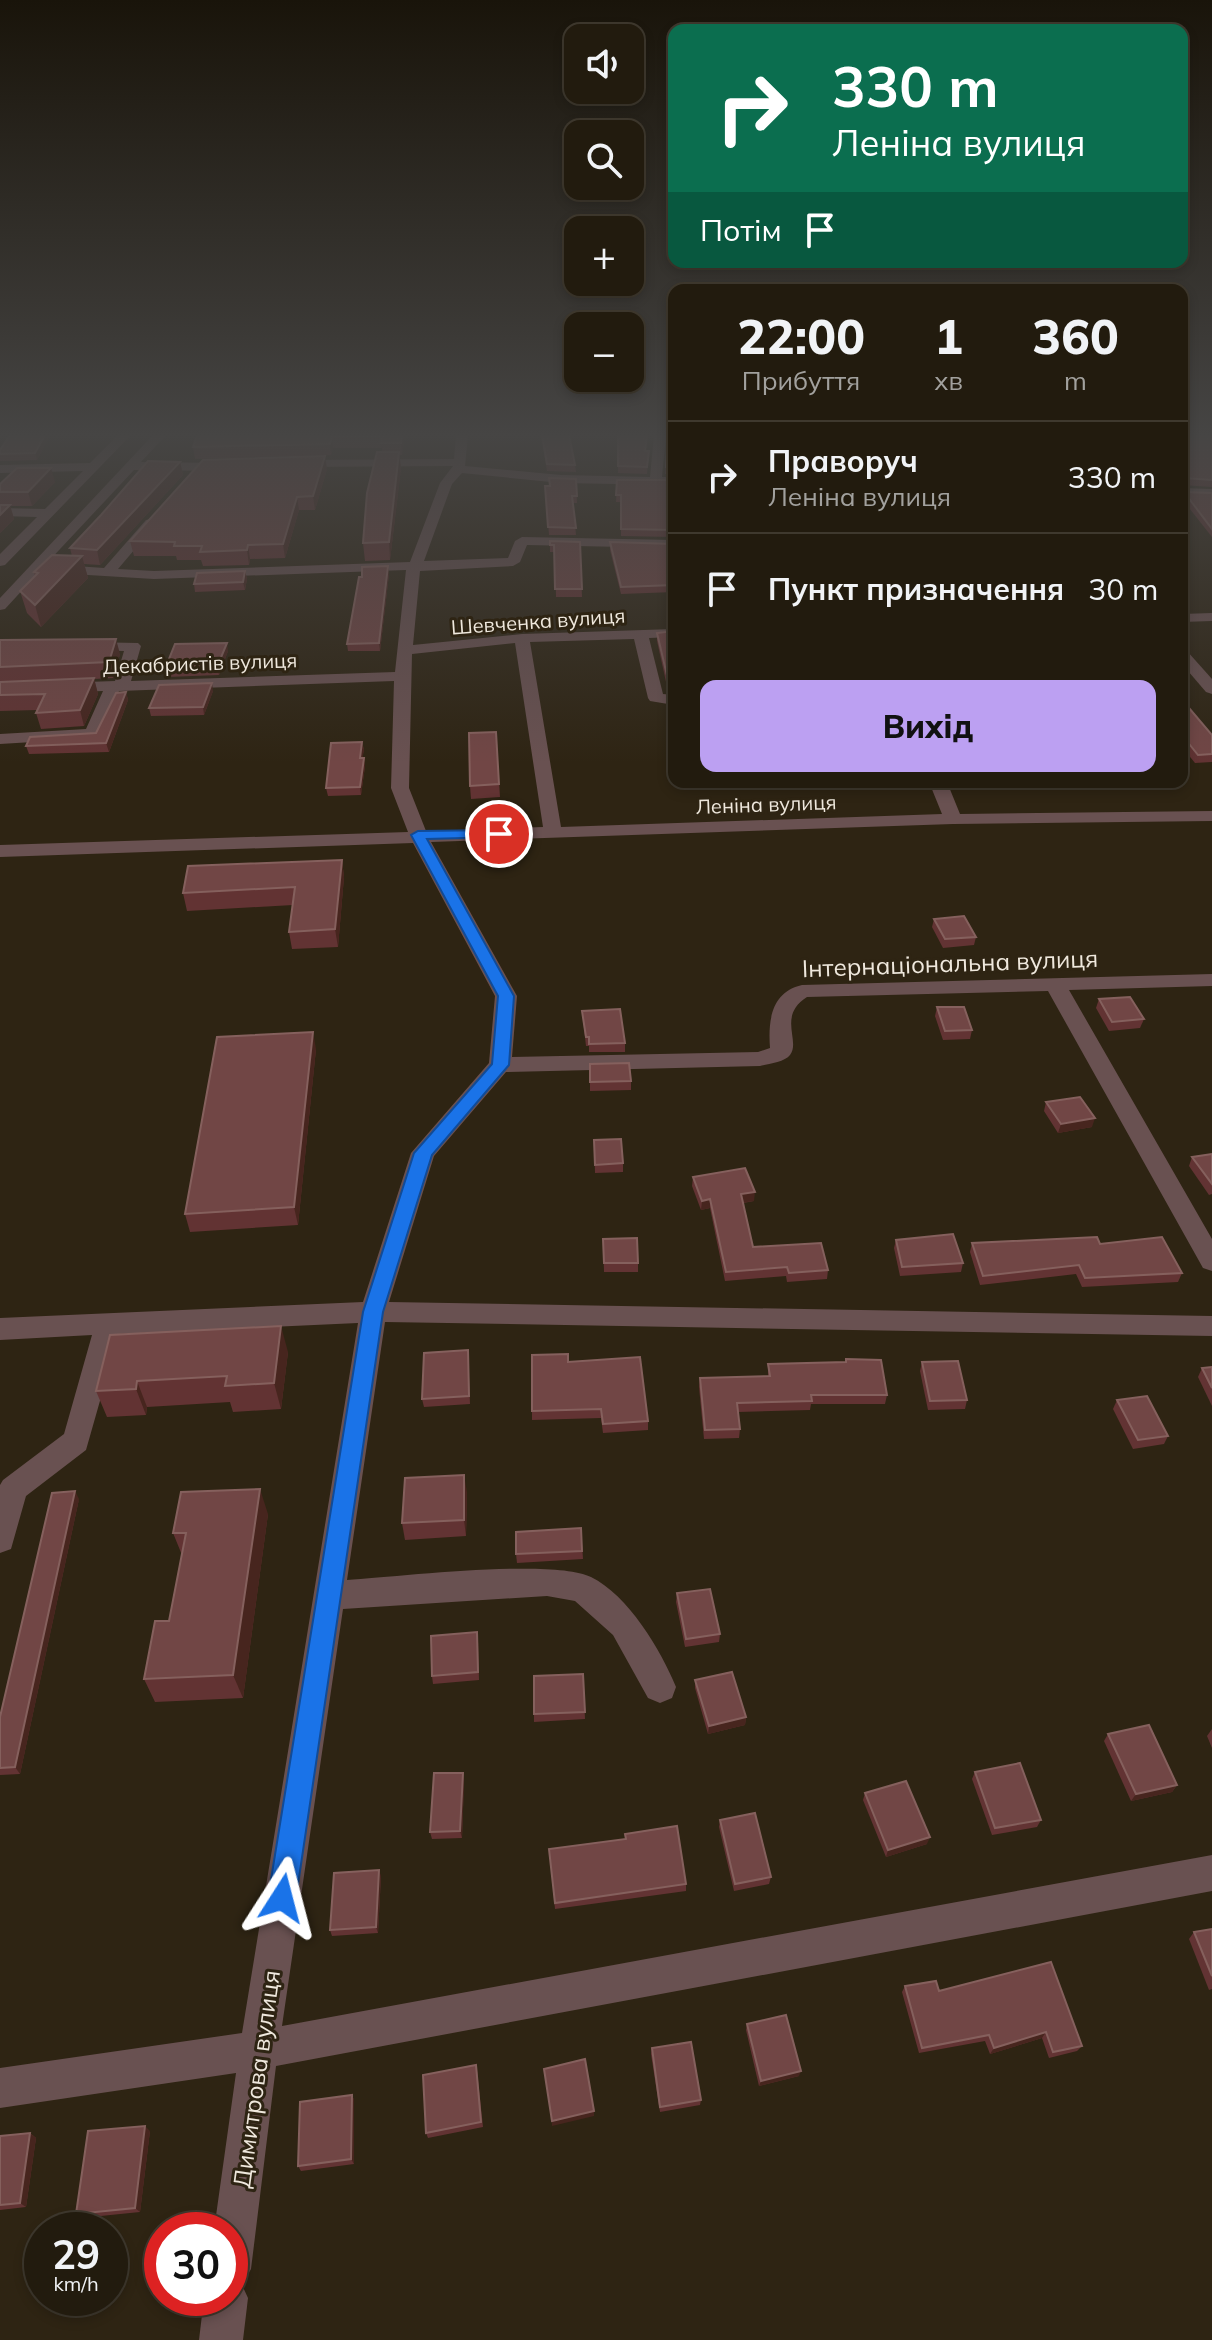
<!DOCTYPE html>
<html lang="uk">
<meta charset="utf-8">
<style>
:root{--surface:#221b0e;--page:#2a2417;--text:#f1f3f6;--muted:#a2a19e;--line:#3f392e;--accent:#bca0f2}
body{margin:0;font-family:Mulish,sans-serif;background:var(--page);color:var(--text);height:100vh;display:flex;flex-direction:column;font-size:30px;white-space:nowrap}
*{box-sizing:border-box;margin:0}
p{font-size:26px;color:var(--muted)}
.icon{flex:none;width:44px;height:44px;fill:none;stroke:currentColor;stroke-width:2;stroke-linecap:round;stroke-linejoin:round}
.map{position:relative;flex:1;overflow:hidden}
.panel{position:absolute;left:668px;top:284px;width:520px;height:504px;display:flex;flex-direction:column;background:var(--surface);border-radius:16px;box-shadow:0 4px 12px #0003,0 0 0 2px var(--line)}
.panel>*{flex:none}
.hud{position:absolute;left:668px;top:24px;width:520px;height:244px;border-radius:16px;box-shadow:0 4px 12px #0003,0 0 0 2px var(--line);background:#0b6e4f;color:#fff;overflow:hidden}
.tools{position:absolute;left:564px;top:24px;display:grid;gap:16px}
.tools a{display:grid;place-items:center;width:80px;height:80px;border-radius:16px;background:var(--surface);box-shadow:0 4px 12px #0003,0 0 0 2px var(--line);font-size:40px}
.speed{position:absolute;left:24px;top:2212px;display:flex;gap:16px;font-size:40px;font-weight:700;text-align:center}
.speed>*{display:grid;place-content:center;width:104px;height:104px;border-radius:50%;background:var(--surface);box-shadow:0 4px 12px #0003,0 0 0 2px var(--line);line-height:1}
.speed small{font-size:20px;font-weight:400}
.speed .limit{border:12px solid #d22;background:#fff;color:#111}
.pin{position:absolute;display:grid;place-items:center;width:68px;height:68px;color:#fff;margin:-34px;border:4px solid #fff;border-radius:50%;box-shadow:0 2px 8px #0007}
.me{position:absolute;width:88px;margin:-44px;rotate:9deg;stroke-linejoin:round;filter:drop-shadow(0 0 6px #0008)}
.turn{display:flex;align-items:center;gap:28px;height:168px;padding:0 32px;font-size:36px}
.turn .icon{width:104px;height:104px;stroke-width:2.5}
.turn b{display:block;font-size:56px;line-height:68px}
.then{display:flex;align-items:center;height:76px;padding:0 32px;background:#0003;gap:16px;font-size:30px}
.eta{display:flex;justify-content:space-evenly;align-items:center;height:136px;text-align:center}
.eta b{font-size:48px;font-weight:800;line-height:56px}
.cta{display:flex;gap:16px;margin-top:auto;padding:16px 32px}
.cta a{flex:1;height:92px;border-radius:16px;background:var(--accent);color:#111;font-size:32px;font-weight:800;line-height:92px;text-align:center}
ul{padding:0;list-style:none}
li{display:flex;align-items:center;gap:24px;height:112px;padding:0 32px;border-top:2px solid var(--line)}
li div{flex:1}
li b{display:block;font-size:30px}
li em{font-style:normal}
.map>svg:first-child{display:block}
.lines{fill:none;stroke-linecap:round;stroke-linejoin:round}
.minor{fill:#695151;fill-rule:evenodd}
.wall{fill:#623333}
.shaded-wall{fill:#47251e}
.building{fill:#714645;stroke:#85605d;stroke-width:2}
.route{fill:#1a73e8;stroke:#114b97;stroke-width:2}
.labels{text-anchor:middle;dominant-baseline:central;stroke-width:6;stroke-linejoin:round;paint-order:stroke}
.far-street-label{font-size:20px;fill:#efe8dd;stroke:#2e2413}
.street-label{font-size:24px;fill:#efe8dd;stroke:#2e2413}
</style>
<div class="map">
<svg width="1212" height="2340" viewBox="0 0 1212 2340">
<rect width="100%" height="100%" fill="#2e2413"/>
<g class="lines">
<g class="minor">
<polygon points="118,435 131,435 5,565 0,566 0,554 37,517 0,516 0,508 45,509 83,471 0,473 0,465 90,463"/>
<path d="M153 435H166L141 462 226 463 232 467 226 471 134 470 46 564 104 568 146 520 151 519 157 523 118 569 154 571 410 562 440 483 453 466 294 467 290 466V460L454 459 456 435H468L465 466 561 475 650 477 654 435H666L662 477H674V485L561 483 462 473 452 484 424 561 508 558 515 541 522 537 674 540V548L527 545 520 562 513 566 420 571 413 645 522 634 674 629V637L649 638 663 694 674 695V705L650 701 648 698 634 639 530 642 561 827 942 814 929 782H947L960 814 1212 811V821L953 824 431 842 517 996 512 1057 758 1052 770 1048C768 1021 771 992 802 985L1212 974V986L1069 990 1212 1239V1271L1203 1268 1048 991 807 997C777 1016 801 1041 790 1055 785 1062 768 1064 760 1066L506 1072 434 1156 389 1302 1212 1316V1336L385 1322 347 1580C398 1577 553 1558 591 1577 628 1595 661 1650 676 1687L672 1698 660 1703 648 1698 613 1635 575 1601 547 1596 343 1609 282 2026 1212 1855V1891L276 2066 251 2269 242 2285 248 2298 243 2340H199L204 2298H230V2230H214L236 2073 0 2108V2068L242 2033 358 1323 119 1334 86 1450 26 1496 11 1549 0 1553V1485L3 1480 64 1434 92 1335 0 1340V1318L363 1302 411 1153 489 1063 495 996 413 843 0 857V845L408 832 391 788 394 681 119 691 98 738 0 744V734L86 729 103 691 0 695V685L115 681 124 651 81 650 78 647 86 642 138 643 141 646 131 681 395 672 406 570 154 579 39 572 5 609 0 610V598ZM515 643 543 827 426 831 409 788 412 654Z"/>
<polygon points="1182,488 1212,489 1212,497 1182,496"/>
<polygon points="1212,613 1212,621 1182,622 1182,614"/>
<polygon points="1182,649 1187,651 1212,679 1212,694 1206,692 1182,664"/>
</g>
</g>
<g class="wall">
<polygon points="50,435 37,460 0,461 0,450"/>
<polygon points="197,435 405,435 402,455 399,455 401,468 390,560 365,561 363,543 382,452 382,448 333,448 331,455 195,459 193,447"/>
<polygon points="541,435 569,435 575,465 576,472 547,471"/>
<polygon points="618,435 645,451 649,451 647,474 618,473"/>
<polygon points="1182,435 1212,435 1212,487 1182,485"/>
<polygon points="667,451 674,451 674,475 665,474"/>
<polygon points="180,462 183,475 100,565 84,564 88,578 41,627 27,613 20,591 35,576 34,572 72,556 70,548"/>
<polygon points="327,469 315,510 299,510 285,558 250,559 249,565 203,566 201,560 177,560 176,556 134,556 130,541"/>
<polygon points="549,478 576,479 577,503 573,503 576,535 549,535 545,486 549,486"/>
<polygon points="617,480 674,480 674,537 621,536 621,502 616,502"/>
<polygon points="55,482 32,506 10,506 14,519 0,533 0,484"/>
<polygon points="1184,492 1212,493 1212,537 1182,499"/>
<polygon points="550,541 580,542 582,597 556,597 555,552 550,552"/>
<polygon points="610,542 674,549 674,592 621,594 610,550"/>
<polygon points="245,571 247,579 245,590 195,592 194,584"/>
<polygon points="389,574 380,651 348,651 347,644"/>
<polygon points="674,631 674,692 668,691 657,641 657,633"/>
<polygon points="0,640 120,654 113,678 94,679 98,694 84,726 41,729 36,713 37,710 0,711"/>
<polygon points="228,651 219,675 167,677 165,669"/>
<polygon points="213,691 204,715 151,716 149,708"/>
<polygon points="126,692 128,700 109,752 29,754 26,746 96,733"/>
<polygon points="1182,709 1212,735 1212,762 1195,763 1182,747"/>
<polygon points="496,732 500,797 471,799 470,786"/>
<polygon points="362,742 364,750 362,758 365,766 361,795 328,796 326,788"/>
<polygon points="342,860 344,877 338,947 292,949 289,932 293,905 187,911 183,893"/>
<polygon points="934,919 976,937 974,945 943,948 932,927"/>
<polygon points="1099,999 1144,1019 1140,1028 1109,1031 1096,1008"/>
<polygon points="937,1007 972,1030 970,1039 943,1040 935,1016"/>
<polygon points="582,1011 625,1043 625,1052 589,1052 589,1046 586,1046"/>
<polygon points="316,1049 298,1225 190,1232 185,1214"/>
<polygon points="590,1064 631,1081 631,1090 590,1091"/>
<polygon points="1046,1102 1092,1127 1058,1133 1044,1111"/>
<polygon points="594,1140 623,1163 623,1172 595,1173"/>
<polygon points="1212,1154 1212,1194 1209,1195 1189,1166 1192,1157"/>
<polygon points="693,1177 754,1201 743,1203 753,1247 828,1270 827,1279 787,1282 786,1276 725,1281 710,1208 701,1210 692,1186"/>
<polygon points="603,1239 638,1263 638,1272 604,1272"/>
<polygon points="896,1240 963,1263 961,1272 900,1276 894,1248"/>
<polygon points="972,1243 1100,1244 1182,1273 1178,1282 1082,1287 1076,1274 980,1285 970,1252"/>
<polygon points="110,1335 288,1352 281,1409 233,1412 230,1402 147,1407 146,1415 107,1417 96,1391"/>
<polygon points="468,1350 470,1404 424,1407 422,1399"/>
<polygon points="846,1359 887,1395 885,1404 811,1404 810,1410 738,1412 740,1429 739,1438 704,1439 699,1387 700,1378 768,1376 768,1364 845,1362"/>
<polygon points="568,1362 648,1421 648,1430 603,1433 601,1418 532,1420 532,1411"/>
<polygon points="922,1362 967,1400 965,1409 928,1410 920,1371"/>
<polygon points="1212,1367 1212,1406 1198,1377 1202,1368"/>
<polygon points="1117,1400 1168,1436 1164,1444 1133,1449 1113,1409"/>
<polygon points="467,1492 466,1536 405,1540 402,1523"/>
<polygon points="79,1499 20,1774 0,1775 0,1717"/>
<polygon points="268,1514 243,1698 155,1702 144,1679 169,1621 182,1555 173,1533"/>
<polygon points="581,1528 583,1559 517,1563 516,1554"/>
<polygon points="677,1593 720,1634 719,1642 685,1647 676,1602"/>
<polygon points="478,1640 479,1680 433,1684 432,1676"/>
<polygon points="583,1674 585,1719 534,1722 534,1714"/>
<polygon points="695,1680 746,1717 745,1725 708,1734 695,1688"/>
<polygon points="1212,1729 1212,1748 1207,1736"/>
<polygon points="1108,1734 1177,1785 1172,1792 1131,1801 1104,1741"/>
<polygon points="975,1772 1041,1820 1037,1827 992,1835 972,1779"/>
<polygon points="463,1773 464,1781 462,1838 432,1839 430,1832"/>
<polygon points="865,1793 927,1844 886,1857 863,1800"/>
<polygon points="720,1820 771,1877 769,1884 734,1891 719,1827"/>
<polygon points="625,1834 686,1884 686,1891 555,1909 549,1849 625,1839"/>
<polygon points="381,1876 378,1933 332,1936 330,1930"/>
<polygon points="1212,1929 1212,1989 1209,1990 1189,1939 1194,1932"/>
<polygon points="905,1986 939,1991 1082,2046 1077,2051 1049,2058 1042,2038 990,2054 985,2041 919,2053 902,1992"/>
<polygon points="747,2024 799,2076 759,2086 746,2030"/>
<polygon points="652,2048 701,2100 700,2105 660,2112 651,2054"/>
<polygon points="477,2070 483,2127 428,2138 426,2133"/>
<polygon points="352,2095 354,2100 354,2164 301,2171 298,2166"/>
<polygon points="150,2131 140,2212 81,2218 76,2214"/>
<polygon points="30,2133 36,2138 26,2207 0,2210 0,2136"/>
</g>
<g class="shaded-wall">
<polygon points="45,435 50,435 37,460 35,453"/>
<polygon points="402,435 405,435 402,455 401,443"/>
<polygon points="332,437 333,448 331,455 330,444"/>
<polygon points="399,452 401,468 390,560 389,542"/>
<polygon points="325,456 327,469 315,510 313,496"/>
<polygon points="180,462 183,475 100,565 97,550"/>
<polygon points="51,468 55,482 32,506 28,492"/>
<polygon points="297,497 299,510 285,558 283,544"/>
<polygon points="10,505 14,519 0,533 0,515"/>
<polygon points="248,545 250,559 249,565 247,550"/>
<polygon points="82,556 88,578 41,627 35,605"/>
<polygon points="388,566 389,574 380,651 379,643"/>
<polygon points="245,571 247,579 245,590 243,582"/>
<polygon points="116,639 120,654 113,678 109,662"/>
<polygon points="227,643 228,651 219,675 217,667"/>
<polygon points="94,678 98,694 84,726 80,710"/>
<polygon points="212,683 213,691 204,715 203,707"/>
<polygon points="126,692 128,700 109,752 106,743"/>
<polygon points="362,742 364,750 361,767 360,758"/>
<polygon points="364,758 365,766 361,795 360,787"/>
<polygon points="342,860 344,877 338,947 335,929"/>
<polygon points="313,1032 316,1049 298,1225 294,1207"/>
<polygon points="1095,1118 1092,1127 1058,1133 1061,1124"/>
<polygon points="755,1192 754,1201 740,1203 741,1194"/>
<polygon points="710,1199 710,1208 701,1210 702,1201"/>
<polygon points="281,1326 288,1352 281,1409 274,1383"/>
<polygon points="137,1381 147,1407 146,1415 136,1389"/>
<polygon points="464,1475 467,1492 466,1536 464,1520"/>
<polygon points="260,1489 268,1514 243,1698 233,1675"/>
<polygon points="75,1491 79,1499 20,1774 15,1767"/>
<polygon points="746,1717 745,1725 708,1734 709,1726"/>
<polygon points="463,1773 464,1781 462,1838 460,1831"/>
<polygon points="1177,1785 1172,1792 1131,1801 1136,1794"/>
<polygon points="930,1837 927,1844 886,1857 888,1850"/>
<polygon points="379,1870 381,1876 378,1933 376,1927"/>
<polygon points="1046,2032 1042,2038 990,2054 994,2048"/>
<polygon points="801,2071 799,2076 759,2086 761,2081"/>
<polygon points="352,2095 354,2100 354,2164 351,2159"/>
<polygon points="594,2111 594,2116 552,2126 552,2121"/>
<polygon points="145,2126 150,2131 140,2212 135,2208"/>
<polygon points="30,2133 36,2138 26,2207 20,2203"/>
</g>
<g class="building">
<polygon points="10,435 45,435 35,453 0,454 0,450"/>
<polygon points="197,435 402,435 401,443 381,443 383,436 332,437 330,444 193,447"/>
<polygon points="542,435 569,435 575,465 547,464"/>
<polygon points="618,435 647,435 645,451 649,451 647,467 618,466"/>
<polygon points="1182,435 1212,435 1212,480 1184,478 1182,485"/>
<polygon points="667,451 674,451 674,468 666,467"/>
<polygon points="377,452 399,452 389,542 363,543 367,493"/>
<polygon points="325,456 313,496 297,497 283,544 248,545 247,550 200,552 202,546 174,546 175,542 130,541 203,460"/>
<polygon points="148,461 180,462 97,550 70,548 101,515"/>
<polygon points="17,468 51,468 28,492 0,492 0,484"/>
<polygon points="549,478 576,479 577,496 572,496 576,528 548,527 545,486 550,486"/>
<polygon points="617,480 674,480 674,530 621,529 621,495 616,495"/>
<polygon points="1184,492 1212,493 1212,529"/>
<polygon points="0,505 10,505 0,515"/>
<polygon points="550,541 580,542 582,589 555,589 554,545 550,545"/>
<polygon points="610,542 673,544 674,549 674,585 621,587"/>
<polygon points="52,555 82,556 35,605 20,591 38,573 34,572"/>
<polygon points="388,566 379,643 347,644 359,577 362,577 362,567"/>
<polygon points="245,571 243,582 194,584 197,573"/>
<polygon points="674,631 674,684 669,684 657,633"/>
<polygon points="116,639 109,662 0,667 0,640"/>
<polygon points="227,643 217,667 165,669 175,644"/>
<polygon points="94,678 80,710 36,713 45,694 0,695 0,682"/>
<polygon points="212,683 203,707 149,708 159,685"/>
<polygon points="126,692 106,743 26,746 30,737 96,733 116,693"/>
<polygon points="1189,708 1212,735 1212,754 1198,755 1182,735 1182,709"/>
<polygon points="496,732 499,784 470,786 469,733"/>
<polygon points="362,742 360,758 364,758 360,787 326,788 331,743"/>
<polygon points="342,860 335,929 289,932 295,887 183,893 188,866"/>
<polygon points="964,916 976,937 945,939 934,919"/>
<polygon points="1130,997 1144,1019 1112,1022 1099,999"/>
<polygon points="937,1007 964,1007 972,1030 945,1031"/>
<polygon points="620,1009 625,1043 589,1044 589,1037 586,1037 582,1011"/>
<polygon points="313,1032 294,1207 185,1214 217,1037"/>
<polygon points="629,1063 631,1081 590,1082 590,1064"/>
<polygon points="1080,1097 1095,1118 1061,1124 1046,1102"/>
<polygon points="621,1139 623,1163 595,1165 594,1140"/>
<polygon points="1212,1154 1212,1184 1192,1157"/>
<polygon points="745,1168 755,1192 741,1194 753,1247 821,1243 828,1270 789,1273 787,1267 726,1272 710,1199 702,1201 693,1177"/>
<polygon points="953,1234 963,1263 902,1267 896,1240"/>
<polygon points="1097,1237 1100,1244 1162,1237 1182,1273 1085,1278 1079,1265 983,1276 972,1243"/>
<polygon points="637,1238 638,1263 604,1263 603,1239"/>
<polygon points="281,1326 274,1383 225,1386 227,1376 137,1381 136,1389 96,1391 110,1335"/>
<polygon points="468,1350 469,1396 422,1399 424,1353"/>
<polygon points="568,1354 568,1362 640,1357 648,1421 603,1424 601,1409 532,1411 532,1355"/>
<polygon points="846,1359 881,1360 887,1395 811,1395 812,1401 737,1403 740,1429 705,1430 700,1378 770,1376 768,1364 846,1362"/>
<polygon points="958,1361 967,1400 930,1401 922,1362"/>
<polygon points="1212,1367 1212,1388 1202,1368"/>
<polygon points="1147,1396 1168,1436 1138,1440 1117,1400"/>
<polygon points="464,1475 464,1520 402,1523 405,1478"/>
<polygon points="260,1489 233,1675 144,1679 155,1621 169,1621 186,1533 173,1533 181,1492"/>
<polygon points="75,1491 15,1767 0,1768 0,1717 52,1493"/>
<polygon points="581,1528 582,1551 516,1554 516,1532"/>
<polygon points="710,1589 720,1634 686,1639 677,1593"/>
<polygon points="477,1632 478,1672 432,1676 431,1636"/>
<polygon points="732,1672 746,1717 709,1726 695,1680"/>
<polygon points="583,1674 585,1712 534,1714 534,1676"/>
<polygon points="1149,1725 1177,1785 1136,1794 1108,1734"/>
<polygon points="1020,1763 1041,1820 995,1828 975,1772"/>
<polygon points="434,1773 463,1773 460,1831 430,1832"/>
<polygon points="906,1781 930,1837 888,1850 865,1793"/>
<polygon points="755,1813 771,1877 735,1884 720,1820"/>
<polygon points="677,1826 686,1884 555,1903 549,1849 626,1839 625,1834"/>
<polygon points="379,1870 376,1927 330,1930 334,1873"/>
<polygon points="1212,1929 1212,1976 1194,1932"/>
<polygon points="1051,1962 1082,2046 1053,2052 1046,2032 994,2048 989,2035 922,2048 905,1986 936,1981 939,1991"/>
<polygon points="786,2015 801,2071 761,2081 747,2024"/>
<polygon points="691,2042 701,2100 660,2107 652,2048"/>
<polygon points="585,2059 594,2111 552,2121 544,2069"/>
<polygon points="476,2065 481,2122 426,2133 423,2075"/>
<polygon points="352,2095 351,2159 298,2166 300,2102"/>
<polygon points="145,2126 135,2208 76,2214 88,2131"/>
<polygon points="30,2133 20,2203 0,2205 0,2136"/>
</g>
<linearGradient id="sky" x2="0" y2="1"><stop stop-color="#19140a"/><stop offset="0.57" stop-color="#464544"/><stop offset="1" stop-color="#464544" stop-opacity="0"/></linearGradient>
<rect width="1212" height="763" fill="url(#sky)"/>
<polygon class="route" points="499,830 504,831 504,837 427,839 514,996 509,1065 432,1155 383,1312 296,1898 292,1908 282,1912 272,1908 268,1898 363,1312 414,1153 492,1064 498,996 411,835 418,831"/>
<g class="labels">
<g class="far-street-label">
<text transform="translate(538 621) rotate(-4)">Шевченка вулиця</text>
<text transform="translate(200 663) rotate(-2)">Декабристів вулиця</text>
<text transform="translate(766 804) rotate(-2)">Леніна вулиця</text>
</g>
<g class="street-label">
<text transform="translate(950 963) rotate(-2)">Інтернаціональна вулиця</text>
<text transform="translate(256 2079) rotate(-82)">Димитрова вулиця</text>
</g>
</g>
</svg>
<div class="tools">
<a><svg class="icon" aria-label="sound" viewBox="0 0 24 24"><path d="M4 9h4l5-4v14l-5-4H4zM17 9q2 3 0 6"/></svg></a>
<a><svg class="icon" aria-label="search" viewBox="0 0 24 24"><circle cx="10" cy="10" r="6"/><path d="M15 15l6 6"/></svg></a>
<a>+</a>
<a>−</a>
</div>
<div class="speed"><div>29<small>km/h</small></div><div class="limit">30</div></div>
<div class="pin" style="left:499px;top:834px;background:#d93025"><svg class="icon" aria-label="arrive" viewBox="0 0 24 24"><path d="M6 21V4h12l-3 4 3 4H6"/></svg></div>
<svg class="me" style="left:282px;top:1898px" viewBox="-20 -20 40 40"><path d="M0-17L14 15 0 8-14 15z" fill="#1a73e8" stroke="#fff" stroke-width="4"/></svg>
<div class="hud">
<div class="turn"><svg class="icon" aria-label="right" viewBox="0 0 24 24"><path d="M7 20v-9h11M14 6l5 5-5 5"/></svg><div><b>330 m</b>Леніна вулиця</div></div>
<div class="then">Потім<svg class="icon" aria-label="arrive" viewBox="0 0 24 24"><path d="M6 21V4h12l-3 4 3 4H6"/></svg></div>
</div>
<section class="panel">
<div class="eta">
<div><b>22:00</b><p>Прибуття</p></div>
<div><b>1</b><p>хв</p></div>
<div><b>360</b><p>m</p></div>
</div>
<ul>
<li><svg class="icon" aria-label="right" viewBox="0 0 24 24"><path d="M7 20v-9h11M14 6l5 5-5 5"/></svg><div><b>Праворуч</b><p>Леніна вулиця</p></div><em>330 m</em></li>
<li><svg class="icon" aria-label="arrive" viewBox="0 0 24 24"><path d="M6 21V4h12l-3 4 3 4H6"/></svg><div><b>Пункт призначення</b></div><em>30 m</em></li>
</ul>
<div class="cta"><a>Вихід</a></div>
</section>
</div>
